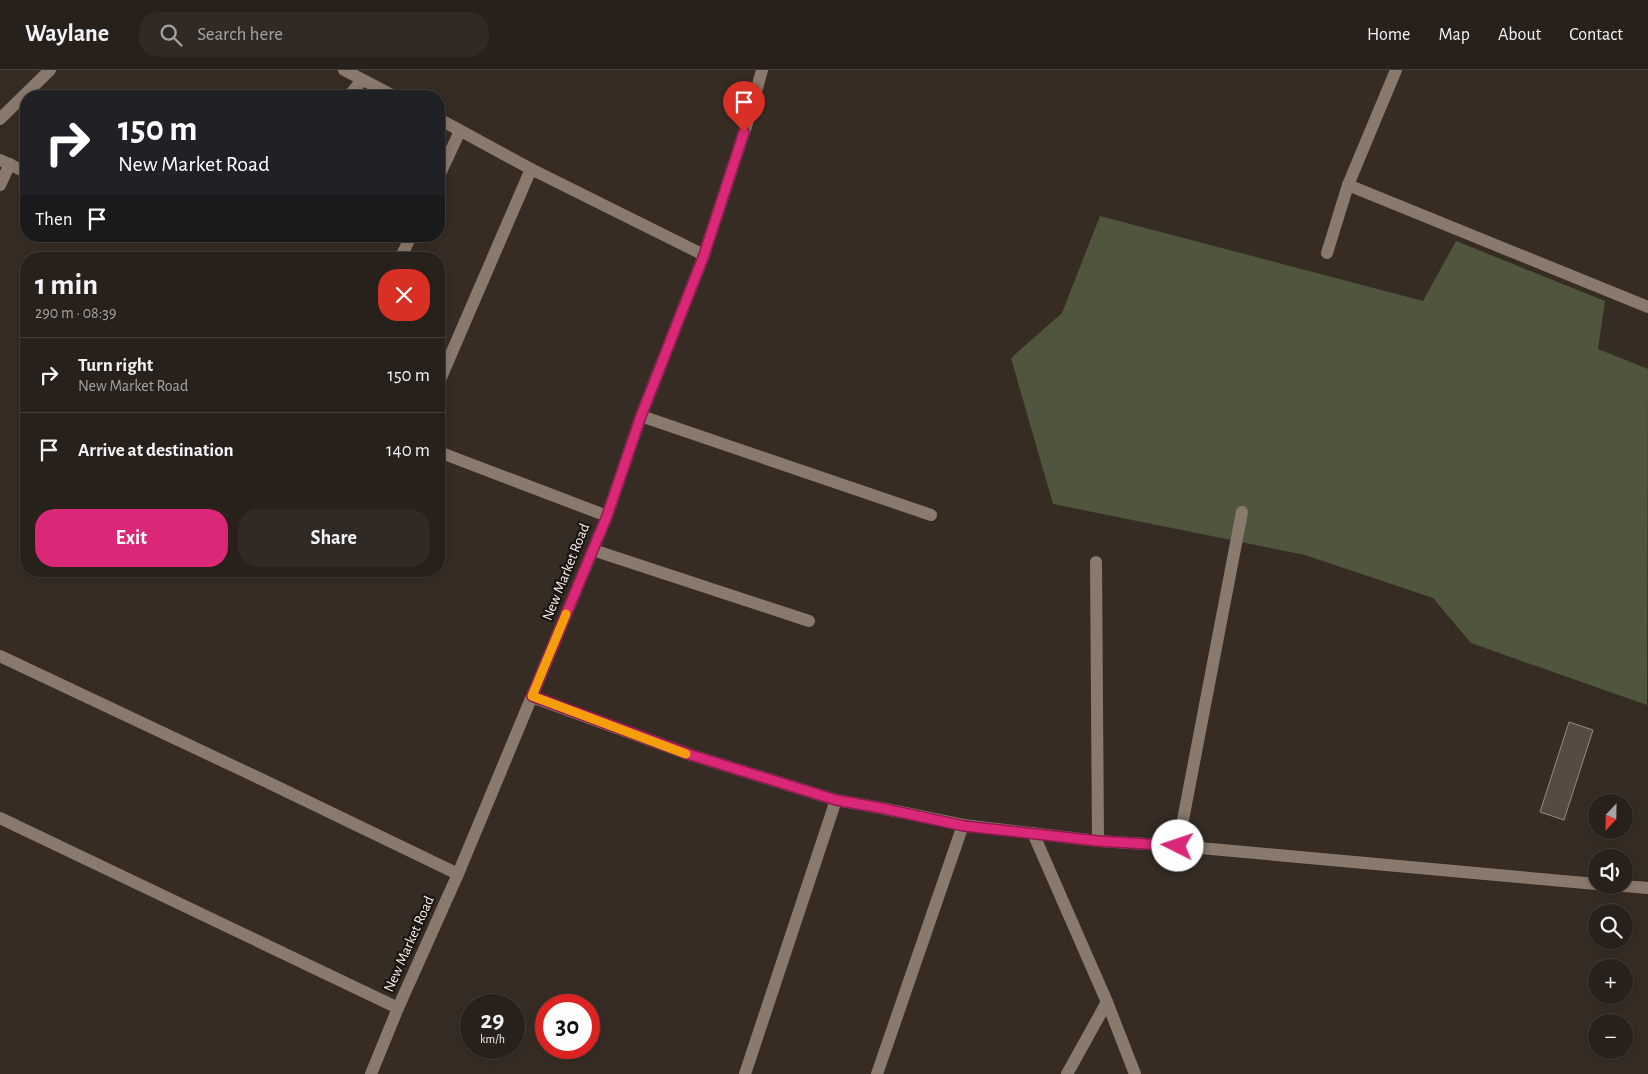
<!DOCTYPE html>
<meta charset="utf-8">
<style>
:root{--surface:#28211b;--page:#302924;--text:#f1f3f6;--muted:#a5a3a3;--line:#443e3a;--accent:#db2777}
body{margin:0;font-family:"Alegreya Sans",sans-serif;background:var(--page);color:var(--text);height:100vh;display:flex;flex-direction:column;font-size:19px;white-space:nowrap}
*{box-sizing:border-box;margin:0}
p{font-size:16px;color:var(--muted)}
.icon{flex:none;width:28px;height:28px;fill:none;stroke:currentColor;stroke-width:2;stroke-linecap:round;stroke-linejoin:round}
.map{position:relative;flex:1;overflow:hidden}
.sheet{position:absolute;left:20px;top:182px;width:425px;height:325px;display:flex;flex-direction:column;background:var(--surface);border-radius:20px;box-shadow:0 2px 8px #0003,0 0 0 1px var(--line)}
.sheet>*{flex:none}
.top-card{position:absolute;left:20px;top:20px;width:425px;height:152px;border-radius:20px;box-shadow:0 2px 8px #0003,0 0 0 1px var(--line);background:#202124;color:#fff;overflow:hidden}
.needle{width:32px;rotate:202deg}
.controls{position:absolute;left:1588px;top:724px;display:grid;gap:10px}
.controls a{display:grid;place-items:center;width:45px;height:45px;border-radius:50%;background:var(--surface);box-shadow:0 2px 8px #0003,0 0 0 1px var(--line);font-size:25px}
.speed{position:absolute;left:460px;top:924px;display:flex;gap:10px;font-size:25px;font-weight:700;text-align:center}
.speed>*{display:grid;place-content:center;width:65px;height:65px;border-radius:50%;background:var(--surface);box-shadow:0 2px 8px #0003,0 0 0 1px var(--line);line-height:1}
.speed small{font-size:12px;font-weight:400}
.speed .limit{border:8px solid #d22;background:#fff;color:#111}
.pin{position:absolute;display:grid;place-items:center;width:42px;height:42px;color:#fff;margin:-51px -21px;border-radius:50% 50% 50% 0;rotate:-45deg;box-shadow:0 0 5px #0007}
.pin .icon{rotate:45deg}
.me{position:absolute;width:55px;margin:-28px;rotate:274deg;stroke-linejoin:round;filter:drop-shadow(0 0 4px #0008)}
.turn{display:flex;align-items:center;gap:18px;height:105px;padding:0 15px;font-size:22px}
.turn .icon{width:65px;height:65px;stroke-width:2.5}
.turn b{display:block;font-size:35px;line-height:42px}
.then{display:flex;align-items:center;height:48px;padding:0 15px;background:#0003;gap:10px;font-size:19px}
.round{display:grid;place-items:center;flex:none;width:52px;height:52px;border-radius:20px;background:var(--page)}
.head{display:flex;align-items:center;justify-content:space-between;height:85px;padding:0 15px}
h1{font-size:30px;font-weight:700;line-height:38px}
.primary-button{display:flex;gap:10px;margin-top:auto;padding:10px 15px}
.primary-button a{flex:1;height:58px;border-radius:20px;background:var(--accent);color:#fff;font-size:20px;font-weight:700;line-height:58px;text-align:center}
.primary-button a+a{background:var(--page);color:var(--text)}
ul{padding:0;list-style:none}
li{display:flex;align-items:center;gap:15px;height:75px;padding:0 15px;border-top:1px solid var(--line)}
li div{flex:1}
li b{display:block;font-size:19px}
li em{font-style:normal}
header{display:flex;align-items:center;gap:30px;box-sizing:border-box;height:70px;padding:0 25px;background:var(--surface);border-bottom:1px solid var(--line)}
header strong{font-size:24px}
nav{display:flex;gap:28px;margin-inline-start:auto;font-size:18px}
.search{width:350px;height:45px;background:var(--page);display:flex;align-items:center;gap:12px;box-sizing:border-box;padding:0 18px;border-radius:20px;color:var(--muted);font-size:19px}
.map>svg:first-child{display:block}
.green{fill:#4f563d}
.building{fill:#564b43;stroke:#968a81}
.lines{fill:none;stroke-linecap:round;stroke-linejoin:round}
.minor{stroke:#8a7a6d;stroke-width:12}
.route-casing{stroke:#8e194d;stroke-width:12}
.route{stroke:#db2777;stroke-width:9}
.slow{stroke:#f59e0b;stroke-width:9}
.labels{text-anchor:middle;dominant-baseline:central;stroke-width:4.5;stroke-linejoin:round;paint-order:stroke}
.street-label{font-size:15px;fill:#f6efea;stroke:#1a1512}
</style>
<header>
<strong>Waylane</strong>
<div class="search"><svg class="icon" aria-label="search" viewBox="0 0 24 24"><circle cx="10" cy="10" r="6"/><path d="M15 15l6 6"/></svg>Search here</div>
<nav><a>Home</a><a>Map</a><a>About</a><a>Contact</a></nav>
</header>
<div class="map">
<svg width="1648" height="1004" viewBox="0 0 1648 1004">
<rect width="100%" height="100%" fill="#362c24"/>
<polygon class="green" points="1100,146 1423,231 1456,171 1605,231 1598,279 1648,299 1647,635 1471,573 1433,528 1305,485 1053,434 1011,288 1062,243"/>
<polygon class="building" points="1569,652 1593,660 1564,750 1540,742"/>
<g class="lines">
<g class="minor">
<polyline points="344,0 394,26"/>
<polyline points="349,26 362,10"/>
<polyline points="0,49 50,0"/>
<polyline points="439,49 531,99 704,185"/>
<polyline points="0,90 26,102"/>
<polyline points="439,106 460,61"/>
<polyline points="0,115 10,94"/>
<polyline points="1348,115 1648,237"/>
<polyline points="1327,183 1348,115 1396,0"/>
<polyline points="400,189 411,166"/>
<polyline points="439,312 531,99"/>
<polyline points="641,346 931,445"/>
<polyline points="439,382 607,446"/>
<polyline points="593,480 809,551"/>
<polyline points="1096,492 1098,771"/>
<polyline points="0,586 263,710 458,804"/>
<polyline points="532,627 691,685 836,730 881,738 963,755 1098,771 1178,776 1596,814"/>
<polyline points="0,748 398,938"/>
<polyline points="1033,763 1107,932 1135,1004"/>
<polyline points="1178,776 1242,442"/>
<polyline points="1612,815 1648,818"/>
<polyline points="371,1004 398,938 458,804 607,446 641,346 704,185 750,44 762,0"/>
<polyline points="745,1004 836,730"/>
<polyline points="877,1004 963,755"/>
<polyline points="1067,1004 1107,932"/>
</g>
</g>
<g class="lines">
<defs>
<polyline id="route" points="744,62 704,185 641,346 607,446 532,626 691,685 836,730 881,738 964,756 1098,771 1178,776"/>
</defs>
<use href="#route" class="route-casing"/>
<use href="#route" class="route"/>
<polyline class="slow" points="566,544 532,626 686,684"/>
</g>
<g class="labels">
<g class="street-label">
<text transform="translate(566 502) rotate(-68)">New Market Road</text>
<text transform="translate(409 874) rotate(-66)">New Market Road</text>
</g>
</g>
</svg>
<div class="controls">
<a><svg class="needle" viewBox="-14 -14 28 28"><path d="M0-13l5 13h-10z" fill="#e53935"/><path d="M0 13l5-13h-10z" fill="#a5a3a3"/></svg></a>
<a><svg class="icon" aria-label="sound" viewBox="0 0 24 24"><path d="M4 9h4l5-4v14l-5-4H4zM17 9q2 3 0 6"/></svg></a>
<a><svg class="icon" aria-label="search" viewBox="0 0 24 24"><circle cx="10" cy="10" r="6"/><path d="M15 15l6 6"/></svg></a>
<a>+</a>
<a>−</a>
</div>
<div class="speed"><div>29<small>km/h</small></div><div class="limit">30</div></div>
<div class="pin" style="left:744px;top:62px;background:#d93025"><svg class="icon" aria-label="arrive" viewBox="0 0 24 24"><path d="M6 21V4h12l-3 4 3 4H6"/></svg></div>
<svg class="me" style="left:1178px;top:776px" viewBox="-20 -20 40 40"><circle r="19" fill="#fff"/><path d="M0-13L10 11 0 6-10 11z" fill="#db2777"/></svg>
<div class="top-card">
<div class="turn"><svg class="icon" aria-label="right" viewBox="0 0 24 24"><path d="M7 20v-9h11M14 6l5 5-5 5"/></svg><div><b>150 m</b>New Market Road</div></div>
<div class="then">Then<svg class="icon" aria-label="arrive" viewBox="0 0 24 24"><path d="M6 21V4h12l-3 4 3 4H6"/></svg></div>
</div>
<section class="sheet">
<div class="head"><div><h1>1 min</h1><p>290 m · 08:39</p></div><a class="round" style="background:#d93025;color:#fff"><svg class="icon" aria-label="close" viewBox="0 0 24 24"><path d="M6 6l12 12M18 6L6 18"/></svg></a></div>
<ul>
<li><svg class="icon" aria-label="right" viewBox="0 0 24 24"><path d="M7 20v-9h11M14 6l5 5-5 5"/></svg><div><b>Turn right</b><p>New Market Road</p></div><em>150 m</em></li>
<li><svg class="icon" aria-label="arrive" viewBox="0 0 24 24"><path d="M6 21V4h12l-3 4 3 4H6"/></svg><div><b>Arrive at destination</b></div><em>140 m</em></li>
</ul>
<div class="primary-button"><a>Exit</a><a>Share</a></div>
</section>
</div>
